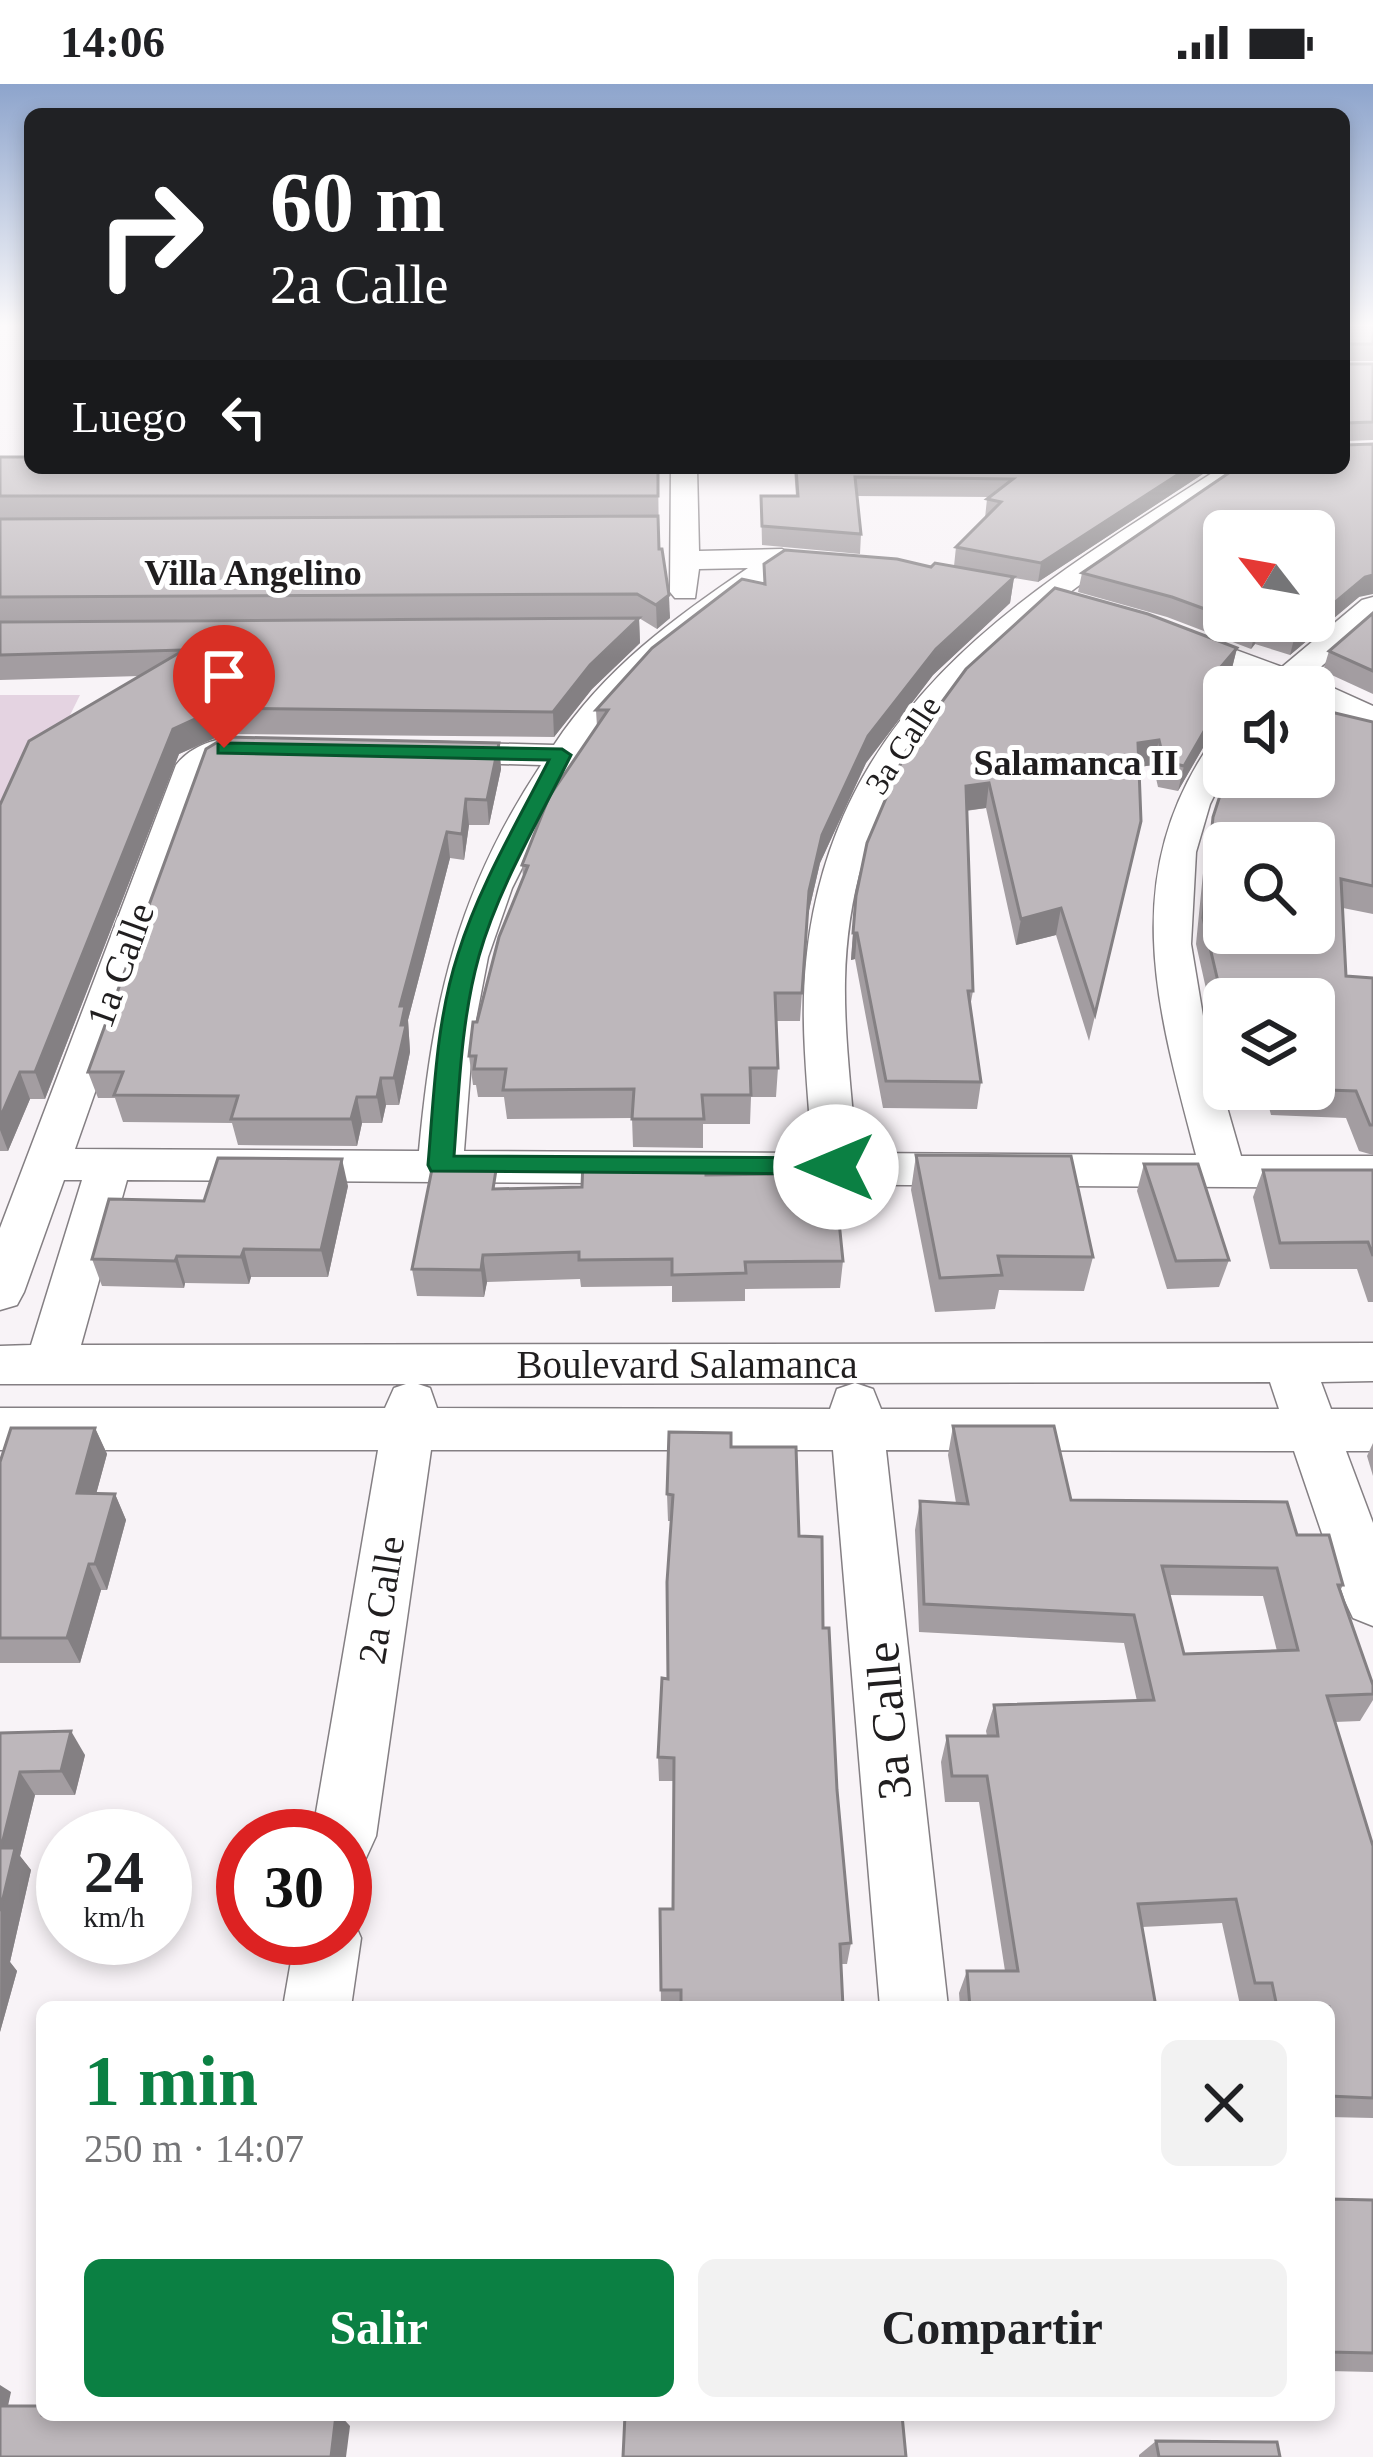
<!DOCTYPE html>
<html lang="es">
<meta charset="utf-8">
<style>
:root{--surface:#fff;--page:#f2f2f2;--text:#202124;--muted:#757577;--accent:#0b8043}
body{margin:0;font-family:Georgia,serif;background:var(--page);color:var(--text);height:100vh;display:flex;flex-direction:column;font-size:45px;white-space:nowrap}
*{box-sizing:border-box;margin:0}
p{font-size:39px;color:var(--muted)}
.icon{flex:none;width:66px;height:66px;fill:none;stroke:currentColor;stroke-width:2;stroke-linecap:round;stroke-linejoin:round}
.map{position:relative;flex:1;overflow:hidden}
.panel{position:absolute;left:36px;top:1917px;width:1299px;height:420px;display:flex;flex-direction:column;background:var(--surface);border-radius:18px;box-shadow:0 6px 18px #0003}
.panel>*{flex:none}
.banner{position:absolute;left:24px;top:24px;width:1326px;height:366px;border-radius:18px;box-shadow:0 6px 18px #0003;background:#202124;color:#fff;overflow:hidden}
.needle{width:78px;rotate:301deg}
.tools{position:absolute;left:1203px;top:426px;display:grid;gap:24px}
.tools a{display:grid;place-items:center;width:132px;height:132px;border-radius:18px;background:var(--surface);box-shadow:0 6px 18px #0003;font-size:60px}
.speed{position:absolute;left:36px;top:1725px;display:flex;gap:24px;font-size:60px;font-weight:700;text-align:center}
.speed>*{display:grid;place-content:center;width:156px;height:156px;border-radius:50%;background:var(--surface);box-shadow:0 6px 18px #0003;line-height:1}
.speed small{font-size:30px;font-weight:400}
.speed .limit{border:18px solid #d22;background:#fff;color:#111}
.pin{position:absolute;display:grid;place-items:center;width:102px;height:102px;color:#fff;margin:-123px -51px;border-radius:50% 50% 50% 0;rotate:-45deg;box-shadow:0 0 12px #0007}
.pin .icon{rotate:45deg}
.me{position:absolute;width:132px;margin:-66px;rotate:270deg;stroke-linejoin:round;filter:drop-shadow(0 0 9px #0008)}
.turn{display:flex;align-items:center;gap:42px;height:252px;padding:0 48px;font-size:54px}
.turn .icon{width:156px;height:156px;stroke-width:2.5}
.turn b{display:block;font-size:84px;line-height:102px}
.then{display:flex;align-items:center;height:114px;padding:0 48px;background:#0003;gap:24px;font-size:45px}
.round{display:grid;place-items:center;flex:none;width:126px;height:126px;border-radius:18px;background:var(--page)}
.summary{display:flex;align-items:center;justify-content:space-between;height:204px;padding:0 48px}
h1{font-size:72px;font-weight:600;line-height:90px;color:var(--accent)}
.cta{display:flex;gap:24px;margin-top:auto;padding:24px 48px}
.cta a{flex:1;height:138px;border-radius:18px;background:var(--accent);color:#fff;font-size:48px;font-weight:600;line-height:138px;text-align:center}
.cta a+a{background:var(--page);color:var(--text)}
.status{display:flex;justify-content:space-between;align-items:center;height:84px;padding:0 60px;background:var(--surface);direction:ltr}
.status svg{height:33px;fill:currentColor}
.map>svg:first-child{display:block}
.green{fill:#e4d3e1}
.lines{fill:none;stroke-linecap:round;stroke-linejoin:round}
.minor-casing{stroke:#847f83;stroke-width:3}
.minor{fill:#fff;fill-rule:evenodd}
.wall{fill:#a39da1;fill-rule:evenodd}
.shaded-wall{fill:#848083}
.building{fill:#bdb7bb;stroke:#848083;stroke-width:3;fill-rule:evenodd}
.route{fill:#0b8043;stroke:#07532c;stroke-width:3}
.labels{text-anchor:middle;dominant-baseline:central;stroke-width:10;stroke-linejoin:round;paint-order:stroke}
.far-street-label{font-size:33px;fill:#201e1f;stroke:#fff}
.far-neighbourhood-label{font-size:36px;font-weight:bold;fill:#201e1f;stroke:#fff}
.street-label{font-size:39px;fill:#201e1f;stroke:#fff}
.near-street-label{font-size:48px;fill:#201e1f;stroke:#fff}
</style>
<div class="status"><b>14:06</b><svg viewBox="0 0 49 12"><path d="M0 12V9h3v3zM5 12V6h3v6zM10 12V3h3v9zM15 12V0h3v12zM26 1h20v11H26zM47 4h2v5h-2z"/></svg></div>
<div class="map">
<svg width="1373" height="2373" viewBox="0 0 1373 2373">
<rect width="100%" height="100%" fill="#f8f3f7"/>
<polygon class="green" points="0,611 80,611 0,773"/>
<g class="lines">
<defs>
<g id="minor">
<path d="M671 384H697L699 467 782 465 800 475 652 585 611 628 570 688 512 804 488 873 473 951 464 1067 812 1069C808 1003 799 935 807 869 836 618 1026 508 1220 384H1251C1238 399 1216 410 1199 421 1161 446 1122 471 1085 497 945 599 849 715 845 896 844 954 852 1011 856 1069L1196 1071C1157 924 1118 793 1212 657L1224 654V692L1210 720 1196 768 1191 860 1206 950 1241 1072H1373V1104L127 1096 81 1261 1373 1259V1297L1321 1298 1331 1325H1373V1367H1346L1373 1439V1542L1353 1534 1345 1517 1294 1367 886 1366 948 1923H880L833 1366H431L376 1752 366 1774 345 1782V1752H312L378 1366H0V1324H385L394 1304 406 1300H0V1262L31 1261 82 1096H64L24 1208 17 1221 0 1226V1144L176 681C199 652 241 649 275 658L280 665 275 672 230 674 208 687 75 1065 419 1067C433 917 457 808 541 681L434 678 422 675 417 668 422 661 434 658 554 661C604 585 674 534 748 484L699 485 695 514H675L670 508ZM1270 1298 1279 1325H881L873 1305 855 1299 837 1305 830 1325 437 1324 430 1304 418 1300Z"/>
<polygon points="1373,513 1373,538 1309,593 1373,622 1373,644 1314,619 1314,603 1262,603 1265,598 1165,560 1161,553 1176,544 1282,583 1362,516"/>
<polygon points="345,1828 351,1831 361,1854 351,1923 283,1923 295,1854 345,1854"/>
</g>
</defs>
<use href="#minor" class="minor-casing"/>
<use href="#minor" class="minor"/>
</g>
<g class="wall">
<path d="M1344 242H1373V277H1345V280H1373V356L1346 357 1359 513 1290 571 1255 560 1251 565 1167 533 1078 508 1082 489 1344 384ZM1224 447 1314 537H1224Z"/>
<polygon points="0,373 373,387 658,384 659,465 670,534 657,545 639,534 640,559 592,605 554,653 224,650 179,670 45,1015 30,1015 8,1067 0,1067 0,721 140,592 0,596 0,538 638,533 0,537"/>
<polygon points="794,384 1212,384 1038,498 1014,494 1010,519 933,591 866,679 820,779 807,835 800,937 776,937 778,984 776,1013 751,1013 750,1040 703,1040 703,1064 633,1063 632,1034 507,1035 504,1013 478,1013 476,1001 473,1001 469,972 477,938 523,794 522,781 597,643 596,626 764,500 764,480 954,482 956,463 985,434 987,415 989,413 857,412 861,450 860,470 762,461 761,412 796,412"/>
<polygon points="1373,529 1373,610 1323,587 1329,567"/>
<polygon points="1237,564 1231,588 1221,600 1208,655 1178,707 1158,703 1153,681 1139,683 1141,737 1089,957 1056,851 1016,861 986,724 966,727 973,907 970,923 981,998 977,1025 883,1024 855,875 851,876 856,812 867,759"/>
<polygon points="1373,638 1373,830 1343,824 1346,892 1373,894 1373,1071 1359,1067 1346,1034 1271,1031 1266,1012 1230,1010 1229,1005 1314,1005 1224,915 1224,985 1196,860 1206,759 1213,733"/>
<polygon points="499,659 501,685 489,741 469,741 464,776 450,774 408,936 410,968 399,1021 386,1021 382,1039 362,1039 357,1062 238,1061 232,1039 123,1038 115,1014 98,1014 88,988"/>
<polygon points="916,1071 1093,1173 1084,1207 999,1206 995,1225 935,1228 911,1106"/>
<polygon points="778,1077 843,1177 840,1204 745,1205 745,1217 672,1218 672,1202 581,1203 580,1195 487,1198 484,1213 417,1212 412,1185 498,1105 582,1103 706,1091 777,1090"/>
<polygon points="1144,1080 1229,1176 1219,1203 1167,1205 1137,1107"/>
<polygon points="1263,1086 1373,1086 1373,1218 1368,1218 1357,1185 1270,1185 1253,1113"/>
<polygon points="348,1102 328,1193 251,1193 249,1200 185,1199 184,1204 102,1202 92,1175 204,1117"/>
<path d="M953 1342 1071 1416 1297 1451 1343 1501 1340 1507 1373 1610V1616L1360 1637 1335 1638 1373 1762V2034L1329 2033V1923H1257L1256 1921H1240L1222 1839 1142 1843 1156 1923H960L959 1909 967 1887H1005L979 1718H945L941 1678 947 1652H987L986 1647 994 1621 1137 1617 1124 1559 919 1548 915 1446 920 1417 956 1419 948 1371ZM1169 1511 1263 1512 1277 1567 1184 1570Z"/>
<polygon points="95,1344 107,1370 96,1410 115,1410 126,1436 107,1506 101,1506 80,1579 0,1579 0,1378"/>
<polygon points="1373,1359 1373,1392 1367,1372"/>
<polygon points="731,1363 799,1452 823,1544 851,1859 847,1880 841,1880 843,1923 661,1923 660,1825 673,1825 673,1697 659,1697 658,1673 668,1595 671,1437 668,1437 667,1410"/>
<polygon points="0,1649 85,1671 75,1711 35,1711 20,1772 31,1786 10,1878 17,1887 0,1948"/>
<polygon points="1329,2115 1373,2116 1373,2288 1329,2287"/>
<polygon points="1156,2357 1280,2373 1139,2373 1139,2371"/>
</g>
<g class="shaded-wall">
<polygon points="1188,384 1212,384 1038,498 1041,479"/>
<polygon points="1373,491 1373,510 1359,513 1290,571 1295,551 1365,493"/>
<polygon points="1014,493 1010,519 933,591 866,679 820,779 807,835 800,937 809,807 822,751 868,652 936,565"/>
<polygon points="669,511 670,534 657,545 656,521"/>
<polygon points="639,534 640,559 592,605 554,653 553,628 590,581"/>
<polygon points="1260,540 1255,560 1251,565 1256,545"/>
<polygon points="1237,564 1231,588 1202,622 1209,597"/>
<polygon points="219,624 224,650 179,670 45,1015 35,988 173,645"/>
<polygon points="1224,627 1224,651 1208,655 1178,707 1184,682 1214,630"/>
<polygon points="1159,656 1153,681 1133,684 1138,659"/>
<polygon points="499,659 501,685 489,741 487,716"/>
<polygon points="989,699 986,724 962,727 966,702"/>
<polygon points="466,715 469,741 464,776 462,750"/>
<polygon points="447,748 450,774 408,936 410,968 399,1021 394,994 400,922"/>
<polygon points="1061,824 1056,851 1016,861 1021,835"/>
<polygon points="853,849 857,849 855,875 851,876"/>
<polygon points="20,988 30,1015 8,1067 0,1046 0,1034"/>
<polygon points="381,994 386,1021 382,1039 377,1013"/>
<polygon points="357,1013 362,1039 357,1062 351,1035"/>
<polygon points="342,1075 348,1102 328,1193 321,1166"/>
<polygon points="244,1165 251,1193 249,1200 241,1173"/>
<polygon points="483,1171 487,1198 484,1213 481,1186"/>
<polygon points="177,1172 185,1199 184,1204 175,1177"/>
<polygon points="95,1344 107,1370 89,1436 77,1409"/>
<polygon points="115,1410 126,1436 107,1506 95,1480"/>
<polygon points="89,1480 101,1506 80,1579 67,1554"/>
<polygon points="71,1647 85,1671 75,1711 61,1687"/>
<polygon points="20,1688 35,1711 20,1772 31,1786 10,1878 17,1887 0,1948 1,1764"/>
<polygon points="0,2301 11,2308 5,2336 0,2334"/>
<polygon points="336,2331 340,2331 350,2342 346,2373 331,2373"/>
</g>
<g class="building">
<polygon points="1344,242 1373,242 1373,260 1345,260 1345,280 1373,280 1373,338 1346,339 1346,361 1373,360 1373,491 1365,493 1314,536 1314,447 1224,447 1224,532 1172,513 1082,489 1236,384 1344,384"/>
<polygon points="0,373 30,373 30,384 368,384 367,387 444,386 444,384 658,384 658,412 0,412"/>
<polygon points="796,384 1188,384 1041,479 956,463 1001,418 987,415 1013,395 855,393 861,450 762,442 761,412 798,412"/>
<polygon points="658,432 659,465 662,465 669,511 656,521 637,510 0,513 0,435"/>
<polygon points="785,466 897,475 931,483 935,479 1014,493 936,565 868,652 822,751 809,807 802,909 775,909 778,984 750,984 751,1011 702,1011 704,1035 632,1035 634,1005 503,1006 506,985 474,985 476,972 469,972 473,938 477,938 499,853 528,782 522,781 549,713 608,626 596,626 652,564 742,495 765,500 764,480"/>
<polygon points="1055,504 1148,530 1237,564 1209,597 1231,603 1224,603 1224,627 1214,630 1184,682 1164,677 1159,656 1138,659 1141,737 1095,930 1061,824 1021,835 989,699 966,702 973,907 968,907 981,998 886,997 857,849 853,849 856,812 867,759 906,667 966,585"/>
<polygon points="1373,529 1373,587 1329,567"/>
<polygon points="639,534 590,581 553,628 219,624 173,645 35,988 20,988 0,1034 0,721 29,657 184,566 0,571 0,538"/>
<polygon points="1236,537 1312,537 1295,551 1260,540 1256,545"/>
<path d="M1314 624 1373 638V802L1341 795 1346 892 1373 894V1041H1370L1356 1007 1298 1005H1314V915H1224V923L1203 834 1213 733 1226 693H1314ZM1224 759H1314V849H1224Z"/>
<polygon points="226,653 499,659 487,716 466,715 462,750 447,748 400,922 405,922 401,941 406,941 394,994 381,994 377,1013 357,1013 351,1035 231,1035 238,1012 114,1011 123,988 88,988 206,665"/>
<polygon points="916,1071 1071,1072 1093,1173 998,1172 1002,1191 940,1194"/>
<polygon points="218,1074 342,1075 321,1166 244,1165 241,1173 177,1172 175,1177 92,1175 109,1115 204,1117"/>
<polygon points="583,1077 706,1077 706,1091 779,1090 778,1077 833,1078 843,1177 745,1178 746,1189 672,1191 672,1175 579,1176 579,1168 483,1171 481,1186 412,1185 432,1085 496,1086 493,1105 582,1103"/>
<polygon points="1144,1080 1198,1080 1229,1176 1176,1177"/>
<polygon points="1263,1086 1373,1086 1373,1172 1368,1158 1280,1159"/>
<path d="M953 1342H1054L1071 1416 1287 1418 1297 1451H1329L1343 1501H1338L1373 1601V1610L1327 1612 1373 1762V2014L1329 2012V1923H1277L1272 1899H1255L1236 1815 1138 1820 1156 1923H970L967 1887H1018L987 1692H952L947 1652H998L994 1621 1154 1616 1134 1531 924 1520 920 1417 968 1420ZM1162 1482 1277 1484 1298 1566 1184 1570Z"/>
<polygon points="11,1344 95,1344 77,1409 115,1410 95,1480 89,1480 67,1554 0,1554 0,1378"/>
<polygon points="669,1348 731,1349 731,1363 796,1363 799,1452 822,1453 823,1544 829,1544 837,1706 851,1859 840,1860 843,1923 681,1923 681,1906 661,1906 660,1825 673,1825 674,1674 658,1673 662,1594 668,1595 667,1498 673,1411 667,1410"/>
<polygon points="71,1647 61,1687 20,1688 1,1764 15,1764 0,1827 0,1649"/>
<polygon points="1329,2115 1373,2116 1373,2269 1329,2268"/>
<polygon points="0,2322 42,2322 42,2331 336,2331 331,2373 0,2373"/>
<polygon points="625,2331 902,2331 906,2373 623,2373"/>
<polygon points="1156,2357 1277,2358 1280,2373 1159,2373"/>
</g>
<linearGradient id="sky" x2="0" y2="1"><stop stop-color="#8da4cc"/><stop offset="0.42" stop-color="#fcfafb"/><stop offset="1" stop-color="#fcfafb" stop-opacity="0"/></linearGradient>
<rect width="1373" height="574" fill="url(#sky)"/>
<path class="route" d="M224 659 562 665 571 671C539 736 499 802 479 872 461 936 459 1006 454 1072L836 1074 848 1083 845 1090 431 1087 428 1081C434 1011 436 937 458 870 479 802 517 739 549 676L218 669V660Z"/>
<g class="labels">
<g class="far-street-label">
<text transform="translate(903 661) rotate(-57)">3a Calle</text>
</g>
<g class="far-neighbourhood-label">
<text x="253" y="489">Villa Angelino</text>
<text x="1076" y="679">Salamanca II</text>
</g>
<g class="street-label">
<text transform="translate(120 881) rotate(-70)">1a Calle</text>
<text x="687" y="1280">Boulevard Salamanca</text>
<text transform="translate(381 1516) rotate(-81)">2a Calle</text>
</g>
<g class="near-street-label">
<text transform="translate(888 1637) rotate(-95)">3a Calle</text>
</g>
</g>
</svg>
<div class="tools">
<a><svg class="needle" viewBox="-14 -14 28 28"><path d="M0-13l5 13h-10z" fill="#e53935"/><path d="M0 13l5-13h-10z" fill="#757577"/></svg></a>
<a><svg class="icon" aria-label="sound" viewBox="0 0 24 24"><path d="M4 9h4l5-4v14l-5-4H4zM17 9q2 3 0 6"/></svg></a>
<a><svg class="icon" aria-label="search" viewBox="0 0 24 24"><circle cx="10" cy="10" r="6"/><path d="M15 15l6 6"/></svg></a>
<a><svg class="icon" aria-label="layers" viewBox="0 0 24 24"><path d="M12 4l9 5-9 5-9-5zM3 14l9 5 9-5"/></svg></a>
</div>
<div class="speed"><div>24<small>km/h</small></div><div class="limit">30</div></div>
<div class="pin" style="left:224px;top:664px;background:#d93025"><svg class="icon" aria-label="arrive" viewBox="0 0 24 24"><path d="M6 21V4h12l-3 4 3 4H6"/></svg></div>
<svg class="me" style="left:836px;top:1083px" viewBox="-20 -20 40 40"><circle r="19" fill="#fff"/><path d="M0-13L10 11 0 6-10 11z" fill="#0b8043"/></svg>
<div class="banner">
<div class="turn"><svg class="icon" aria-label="right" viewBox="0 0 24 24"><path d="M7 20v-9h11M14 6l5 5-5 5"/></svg><div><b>60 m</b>2a Calle</div></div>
<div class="then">Luego<svg class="icon" aria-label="left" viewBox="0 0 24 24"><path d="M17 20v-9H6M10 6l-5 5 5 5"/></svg></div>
</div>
<section class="panel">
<div class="summary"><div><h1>1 min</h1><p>250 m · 14:07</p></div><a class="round"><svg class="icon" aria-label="close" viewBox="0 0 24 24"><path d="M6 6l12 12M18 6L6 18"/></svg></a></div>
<div class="cta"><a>Salir</a><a>Compartir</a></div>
</section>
</div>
